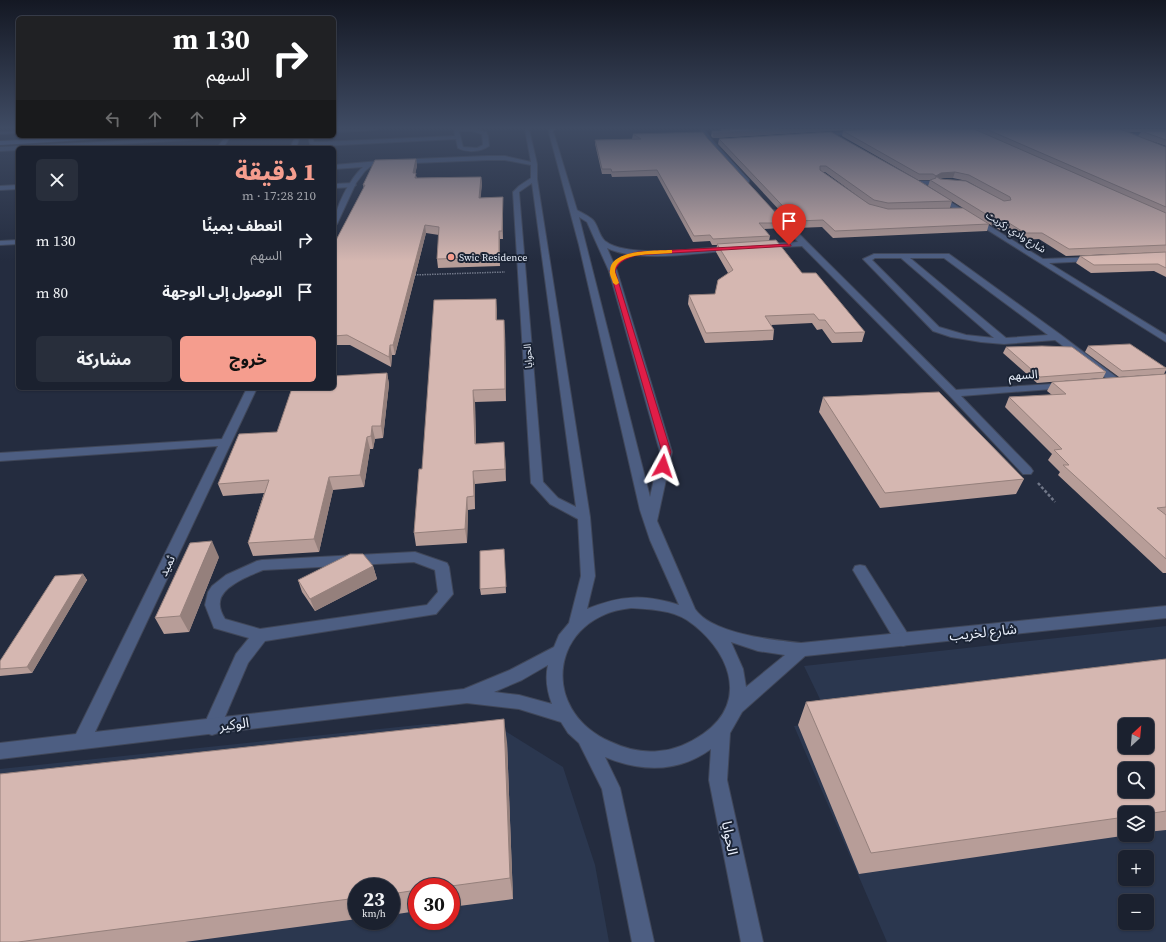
<!DOCTYPE html>
<html lang="ar">
<meta charset="utf-8">
<style>
:root{--surface:#1b212f;--page:#282e3b;--text:#f1f3f6;--muted:#a0a3aa;--line:#393e4b;--accent:#f59d8e}
body{margin:0;font-family:"Source Serif 4","Noto Sans Arabic",serif;background:var(--page);color:var(--text);direction:rtl;height:100vh;display:flex;flex-direction:column;font-size:15px;white-space:nowrap}
*{box-sizing:border-box;margin:0}
p{font-size:13px;color:var(--muted)}
.icon{flex:none;width:22px;height:22px;fill:none;stroke:currentColor;stroke-width:2;stroke-linecap:round;stroke-linejoin:round}
.map{position:relative;flex:1;overflow:hidden;direction:ltr}
.drawer{position:absolute;left:16px;top:146px;width:320px;height:244px;display:flex;flex-direction:column;background:var(--surface);border-radius:6px;box-shadow:0 1px 3px #0004,0 0 0 1px var(--line);direction:rtl}
.drawer>*{flex:none}
.hud{position:absolute;left:16px;top:16px;width:320px;height:122px;border-radius:6px;box-shadow:0 1px 3px #0004,0 0 0 1px var(--line);direction:rtl;background:#202124;color:#fff;overflow:hidden}
.needle{width:26px;rotate:26deg}
.tools{position:absolute;left:1118px;top:718px;display:grid;gap:8px}
.tools a{display:grid;place-items:center;width:36px;height:36px;border-radius:6px;background:var(--surface);box-shadow:0 1px 3px #0004,0 0 0 1px var(--line);font-size:20px}
.speed{position:absolute;left:348px;top:878px;display:flex;gap:8px;font-size:20px;font-weight:700;text-align:center}
.speed>*{display:grid;place-content:center;width:52px;height:52px;border-radius:50%;background:var(--surface);box-shadow:0 1px 3px #0004,0 0 0 1px var(--line);line-height:1}
.speed small{font-size:10px;font-weight:400}
.speed .limit{border:6px solid #d22;background:#fff;color:#111}
.pin{position:absolute;display:grid;place-items:center;width:34px;height:34px;color:#fff;margin:-41px -17px;border-radius:50% 50% 50% 0;rotate:-45deg;box-shadow:0 0 4px #0007}
.pin .icon{rotate:45deg}
.me{position:absolute;width:44px;margin:-22px;rotate:5deg;stroke-linejoin:round;filter:drop-shadow(0 0 3px #0008)}
.turn{display:flex;align-items:center;gap:14px;height:84px;padding:0 20px;font-size:18px}
.turn .icon{width:52px;height:52px;stroke-width:2.5}
.turn b{display:block;font-size:28px;line-height:34px}
.lanes{display:flex;align-items:center;height:38px;padding:0 20px;background:#0003;justify-content:center;gap:20px;direction:ltr}
.lanes .off{opacity:.35}
.round{display:grid;place-items:center;flex:none;width:42px;height:42px;border-radius:6px;background:var(--page)}
.summary{display:flex;align-items:center;justify-content:space-between;height:68px;padding:0 20px}
h1{font-size:24px;font-weight:800;line-height:30px;color:var(--accent)}
.action{display:flex;gap:8px;margin-top:auto;padding:8px 20px}
.action a{flex:1;height:46px;border-radius:6px;background:var(--accent);color:#111;font-size:16px;font-weight:800;line-height:46px;text-align:center}
.action a+a{background:var(--page);color:var(--text)}
ul{padding:0;list-style:none}
li{display:flex;align-items:center;gap:12px;height:52px;padding:0 20px}
li div{flex:1}
li b{display:block;font-size:15px}
li em{font-style:normal}
.map>svg:first-child{display:block}
.built{fill:#2b374f;fill-rule:evenodd}
.lines{fill:none;stroke-linecap:round;stroke-linejoin:round}
.lane-casing{stroke:#404759;stroke-width:2}
.street-casing{stroke:#404759;stroke-width:2}
.secondary-casing{stroke:#404759;stroke-width:2}
.path-far1{stroke:#707788;stroke-width:1.5;stroke-dasharray:1.5 1;stroke-linecap:butt}
.path{stroke:#707788;stroke-width:2.5;stroke-dasharray:3 2;stroke-linecap:butt}
.lane{fill:#4d5e82;fill-rule:evenodd}
.street{fill:#4d5e82;fill-rule:evenodd}
.secondary{fill:#5f79b1;fill-rule:evenodd}
.wall{fill:#b79d98;fill-rule:evenodd}
.shaded-wall{fill:#95807c}
.building{fill:#d5b7b1;stroke:#95807c;fill-rule:evenodd}
.route{fill:#e11d48;stroke:#92132f}
.slow{fill:#f59e0b}
.poi-dot{fill:#f59d8e;stroke:#1a2334;stroke-width:1.5}
.labels{text-anchor:middle;dominant-baseline:central;stroke-width:4;stroke-linejoin:round;paint-order:stroke}
.far-street-label{font-size:10px;fill:#eaf0fc;stroke:#1a2334}
.far-poi-label{font-size:10px;fill:#eaf0fc;stroke:#1a2334;text-anchor:start}
.street-label{font-size:12px;fill:#eaf0fc;stroke:#1a2334}
.near-street-label{font-size:14px;fill:#eaf0fc;stroke:#1a2334}
</style>
<div class="map">
<svg width="1166" height="942" viewBox="0 0 1166 942">
<rect width="100%" height="100%" fill="#242c3f"/>
<g class="built">
<path d="M1166 626V942H887L794 726 831 722 804 666ZM1125 725H1147V747H1125ZM1125 769H1147V791H1125ZM1125 813H1147V835H1125ZM1125 857H1147V879H1125ZM1125 901H1147V923H1125Z"/>
<path d="M427 724H494L563 767 595 865 609 942H0V769ZM357 887H391V921H357ZM417 887H451V921H417Z"/>
</g>
<g class="lines">
<defs>
<g id="lane">
<path d="M454 129H474L486 132 488 136 489 146C480 152 468 153 458 148L456 139 320 146 310 144 308 136H312L314 142H320L455 136ZM459 131H472L482 134 483 145 477 148 463 147Z"/>
<polygon points="226,136 230,137 223,148 217,148"/>
<polygon points="296,136 300,136 296,148 290,148"/>
<polygon points="917,181 930,181 933,183 930,185 915,184 914,183"/>
<polygon points="334,184 353,183 356,185 353,187 334,188"/>
<path d="M874 254H949L1061 335 1123 382 1122 384H1114L1055 340 1004 344 981 342 951 337 933 331 863 259ZM875 258H901L994 338 966 335 939 327 872 260ZM910 258H944L1048 335 1006 338Z"/>
<path d="M415 552 447 563 449 567 453 594 436 614 265 641 248 663 218 733 212 735 206 733 203 727 236 654 249 638 214 628 205 605 208 592 212 586 226 575 257 561 262 560ZM414 562 435 570 438 592 427 605 260 629 225 619C222 614 219 608 220 602 221 586 251 575 263 570Z"/>
<polygon points="860,565 865,566 909,636 911,640 909,644 903,646 897,644 853,570 855,566"/>
</g>
<g id="street">
<polygon points="378,129 376,130 334,132 334,130"/>
<path d="M525 129H529L537 164V179L590 517 595 576 587 609C621 595 645 594 679 605L650 540 640 510 579 245 548 129H552L554 134 577 210C582 213 589 216 593 220 598 225 599 236 605 241 628 259 704 248 733 246L737 248 733 250C699 253 638 263 607 248L617 271 672 452 657 521 695 609C712 634 773 640 801 643L1166 606V618L805 656 742 712 730 733 727 780 763 942H741L709 780 711 749C678 773 641 772 605 757L620 788 654 942H632L602 789 579 743 568 733 561 722 519 709 467 703 0 759V743L76 734 218 446 0 461V453L222 439 247 388H257L95 732 464 689 510 670 554 647 559 635 569 623 581 576 578 519 550 504 531 483 513 192 519 186 531 178V165L505 160H487L391 164 371 166 365 171 356 183 337 224 334 226C334 209 350 178 363 167L334 169V165L391 160 487 156H505L531 162ZM532 183 576 507 558 498 543 482 519 192ZM579 217 587 222 609 271 660 452 650 497ZM631 608C648 609 672 610 687 620 727 647 752 700 703 734 690 743 675 750 659 751 643 753 626 749 611 742 537 710 551 616 631 608ZM731 642 758 651 785 655 746 687 743 669ZM548 665C545 679 547 691 552 704L519 695 494 692 522 680Z"/>
<polygon points="700,129 704,129 713,141 749,180 749,182 745,182 709,143"/>
<polygon points="18,131 18,133 0,134 0,132"/>
<polygon points="858,132 860,134 818,136 816,135 818,134"/>
<polygon points="1166,133 1166,135 1124,136 1122,135 1124,134"/>
<polygon points="215,136 245,136 243,137 47,148 18,148 18,150 0,151 0,147"/>
<polygon points="18,185 18,189 0,190 0,186"/>
<polygon points="935,195 939,195 1043,259 1096,257 1096,261 1093,261 1049,263 1166,335 1166,342 935,197"/>
<polygon points="772,210 776,210 807,242 956,390 1069,383 1070,385 1065,388 961,396 1031,468 1033,471 1031,474 1023,474 949,395 802,246 762,248 761,246 765,244 798,242 772,212"/>
<polygon points="18,240 18,244 0,245 0,241"/>
</g>
<g id="secondary">
<polygon points="551,129 556,129 551,132 549,131"/>
<polygon points="106,136 136,136 134,137 0,145 0,141"/>
</g>
</defs>
<use href="#lane" class="lane-casing"/>
<use href="#street" class="street-casing"/>
<use href="#secondary" class="secondary-casing"/>
<polyline class="path-far1" points="412,275 505,272"/>
<polyline class="path" points="1038,483 1055,502"/>
<use href="#lane" class="lane"/>
<use href="#street" class="street"/>
<use href="#secondary" class="secondary"/>
</g>
<g class="wall">
<polygon points="720,129 860,129 713,138 711,136 712,131 722,131"/>
<path d="M867 129H1166V146L1146 139 1166 147V252L1066 256 1039 239 1022 240 1006 230H1000L989 224 987 231 833 238 822 227 796 228 718 144 719 139 831 132 952 201 950 208H963L928 186 930 180H918L842 136 843 131ZM1131 132H1141L1138 136 1129 133ZM823 172H825L870 205 869 204ZM940 178H953L967 181 992 195Z"/>
<polygon points="633,134 708,139 785,223 784,228 764,229 770,236 769,241 802,273 865,332 862,342 832,343 822,329 817,330 812,323 771,325 774,330 773,340 705,343 688,304 689,295 715,294 728,273 716,252 717,245 712,245 710,241 693,242 657,176 612,177 611,174 602,174 595,144 595,140 634,139 632,139"/>
<polygon points="416,159 417,166 415,173 417,178 481,177 482,184 480,198 503,197 503,239 500,239 500,266 438,268 437,259 439,235 426,233 395,355 392,355 391,367 350,345 334,345 334,244 364,188 363,185"/>
<polygon points="1166,252 1166,277 1154,271 1091,273 1076,263 1080,256"/>
<polygon points="497,309 497,320 505,331 506,401 475,402 476,444 505,455 506,481 475,484 475,509 468,510 467,543 416,546 414,533 422,469"/>
<polygon points="1088,346 1166,368 1166,370 1164,374 1119,377 1085,352"/>
<polygon points="1006,347 1106,372 1103,378 1037,383 1003,353"/>
<polygon points="387,373 389,384 383,438 375,439 373,449 370,449 364,487 333,490 319,552 253,556 248,543 264,493 223,496 218,484 277,432"/>
<polygon points="1166,374 1166,573 1163,573 1058,475 1060,472 1048,460 1052,454 1005,407 1009,397 1052,395 1047,391 1052,382"/>
<polygon points="823,397 1024,479 1016,494 880,508 819,412"/>
<polygon points="504,549 506,593 481,595 480,589"/>
<polygon points="219,557 189,632 164,634 155,618"/>
<polygon points="373,566 377,579 315,611 302,592 298,580"/>
<polygon points="83,574 87,580 32,673 0,676 0,661"/>
<polygon points="1166,659 1166,830 1147,832 1147,813 1125,813 1125,835 1129,835 859,874 798,725 806,702"/>
<polygon points="507,742 513,899 451,907 451,887 417,887 417,911 391,915 391,887 357,887 357,919 185,942 0,942"/>
</g>
<g class="shaded-wall">
<polygon points="781,129 860,129 713,138 713,133"/>
<polygon points="416,159 417,166 414,180 413,173"/>
<polygon points="955,172 953,178 939,178 936,176 941,173"/>
<polygon points="481,177 482,184 480,205 479,198"/>
<polygon points="503,197 503,239 502,231"/>
<polygon points="425,225 426,233 395,355 393,345"/>
<polygon points="499,231 500,239 500,266 499,257"/>
<polygon points="496,299 497,309 497,331 496,320"/>
<polygon points="504,320 505,331 506,401 505,389"/>
<polygon points="390,345 392,355 391,367 389,357"/>
<polygon points="387,373 389,384 383,438 381,426"/>
<polygon points="473,390 475,402 476,457 475,444"/>
<polygon points="372,426 375,439 373,449 371,436"/>
<polygon points="367,437 370,449 364,487 360,475"/>
<polygon points="504,442 505,455 506,481 505,469"/>
<polygon points="473,471 475,484 475,509 474,496"/>
<polygon points="329,477 333,490 319,552 314,539"/>
<polygon points="467,497 468,510 467,543 465,529"/>
<polygon points="212,541 219,557 189,632 180,616"/>
<polygon points="373,566 377,579 315,611 310,599"/>
<polygon points="83,574 87,580 32,673 27,667"/>
<polygon points="504,719 507,742 513,899 510,878"/>
</g>
<g class="building">
<polygon points="728,129 781,129 713,133 712,131 730,131"/>
<path d="M867 129H974L1166 213V245L1069 249 1042 233H1025L1009 223 1002 224 930 180 936 178V176L933 174H919L843 131ZM955 172 969 175 1010 197 1011 200 1004 201 966 181 940 179 936 176 941 173Z"/>
<polygon points="986,129 1120,129 1166,147 1166,207"/>
<polygon points="1141,131 1166,131 1166,140"/>
<polygon points="703,132 708,139 785,223 759,223 770,236 713,239 710,235 694,236 657,170 612,172 611,169 602,169 595,140 641,139 633,134"/>
<polygon points="831,132 916,179 952,201 888,203 874,200 826,166 820,166 820,170 869,204 888,209 963,208 989,224 835,231 823,220 797,221 719,139"/>
<polygon points="416,159 413,173 416,173 415,178 481,177 479,198 503,197 502,231 499,231 499,257 437,259 439,227 425,225 393,345 390,345 389,357 347,335 334,336 334,244 365,185 363,185 375,160"/>
<polygon points="776,240 802,273 816,273 865,332 835,333 825,320 819,320 814,314 765,316 774,330 706,333 689,295 715,294 718,280 733,270 717,244"/>
<polygon points="1166,252 1166,268 1158,264 1094,265 1080,256"/>
<polygon points="496,299 496,320 504,320 505,389 473,390 475,444 504,442 505,469 473,471 474,496 467,497 465,529 414,533 419,469 422,469 434,300"/>
<polygon points="1130,344 1166,368 1122,371 1088,346"/>
<polygon points="1042,346 1072,347 1106,372 1040,377 1006,347"/>
<polygon points="387,373 381,426 372,426 371,436 367,437 360,475 329,477 314,539 248,543 269,480 218,484 239,434 277,432 292,388 334,388 334,376"/>
<polygon points="1166,374 1166,507 1157,508 1166,515 1166,559 1063,465 1069,465 1054,450 1062,449 1009,397 1066,394 1052,382"/>
<polygon points="939,392 1024,479 885,493 823,397"/>
<polygon points="212,541 180,616 155,618 190,543"/>
<polygon points="504,549 506,587 480,589 480,551"/>
<polygon points="350,554 363,554 373,566 310,599 298,580"/>
<polygon points="83,574 27,667 0,669 0,661 55,576"/>
<path d="M1166 659V811L1147 814V813H1125V817L871 853 806 702ZM1125 725H1147V747H1125ZM1125 769H1147V791H1125Z"/>
<polygon points="504,719 510,878 444,887 417,887 417,890 391,894 391,887 357,887 357,898 18,942 0,942 0,774"/>
</g>
<linearGradient id="sky" x2="0" y2="1"><stop stop-color="#141823"/><stop offset="0.49" stop-color="#3f4b63"/><stop offset="1" stop-color="#3f4b63" stop-opacity="0"/></linearGradient>
<rect width="1166" height="261" fill="url(#sky)"/>
<path class="route" d="M789 244 791 245V246L638 255C628 258 619 260 615 271L671 452 666 468H660L659 466 662 452 610 271C614 257 625 255 638 252Z"/>
<path class="slow" d="M670 250H672V253C659 255 616 251 615 271 615 274 618 279 619 283L616 285 613 283C612 279 609 274 610 271 610 249 655 251 670 250Z"/>
<circle class="poi-dot" cx="451" cy="257" r="4"/>
<g class="labels">
<g class="far-street-label">
<text transform="translate(1016 232) rotate(32)">شارع وادي زكريت</text>
<text transform="translate(528 356) rotate(-94)">الحوايا</text>
</g>
<g class="far-poi-label">
<text x="459" y="257">Swic Residence</text>
</g>
<g class="street-label">
<text transform="translate(1023 375) rotate(-4)">السهم</text>
<text transform="translate(167 566) rotate(-64)">ثميد</text>
</g>
<g class="near-street-label">
<text transform="translate(983 632) rotate(-6)">شارع لخريب</text>
<text transform="translate(234 724) rotate(-7)">الوكير</text>
<text transform="translate(730 838) rotate(79)">الحوايا</text>
</g>
</g>
</svg>
<div class="tools">
<a><svg class="needle" viewBox="-14 -14 28 28"><path d="M0-13l5 13h-10z" fill="#e53935"/><path d="M0 13l5-13h-10z" fill="#a0a3aa"/></svg></a>
<a><svg class="icon" aria-label="search" viewBox="0 0 24 24"><circle cx="10" cy="10" r="6"/><path d="M15 15l6 6"/></svg></a>
<a><svg class="icon" aria-label="layers" viewBox="0 0 24 24"><path d="M12 4l9 5-9 5-9-5zM3 14l9 5 9-5"/></svg></a>
<a>+</a>
<a>−</a>
</div>
<div class="speed"><div>23<small>km/h</small></div><div class="limit">30</div></div>
<div class="pin" style="left:789px;top:245px;background:#d93025"><svg class="icon" aria-label="arrive" viewBox="0 0 24 24"><path d="M6 21V4h12l-3 4 3 4H6"/></svg></div>
<svg class="me" style="left:663px;top:466px" viewBox="-20 -20 40 40"><path d="M0-17L14 15 0 8-14 15z" fill="#e11d48" stroke="#fff" stroke-width="4"/></svg>
<div class="hud">
<div class="turn"><svg class="icon" aria-label="right" viewBox="0 0 24 24"><path d="M7 20v-9h11M14 6l5 5-5 5"/></svg><div><b>130 m</b>السهم</div></div>
<div class="lanes"><svg class="icon off" aria-label="left" viewBox="0 0 24 24"><path d="M17 20v-9H6M10 6l-5 5 5 5"/></svg><svg class="icon off" aria-label="ahead" viewBox="0 0 24 24"><path d="M12 20V5M6 11l6-6 6 6"/></svg><svg class="icon off" aria-label="ahead" viewBox="0 0 24 24"><path d="M12 20V5M6 11l6-6 6 6"/></svg><svg class="icon" aria-label="right" viewBox="0 0 24 24"><path d="M7 20v-9h11M14 6l5 5-5 5"/></svg></div>
</div>
<section class="drawer">
<div class="summary"><div><h1>1 دقيقة</h1><p>210 m · 17:28</p></div><a class="round"><svg class="icon" aria-label="close" viewBox="0 0 24 24"><path d="M6 6l12 12M18 6L6 18"/></svg></a></div>
<ul>
<li><svg class="icon" aria-label="right" viewBox="0 0 24 24"><path d="M7 20v-9h11M14 6l5 5-5 5"/></svg><div><b>انعطف يمينًا</b><p>السهم</p></div><em>130 m</em></li>
<li><svg class="icon" aria-label="arrive" viewBox="0 0 24 24"><path d="M6 21V4h12l-3 4 3 4H6"/></svg><div><b>الوصول إلى الوجهة</b></div><em>80 m</em></li>
</ul>
<div class="action"><a>خروج</a><a>مشاركة</a></div>
</section>
</div>
